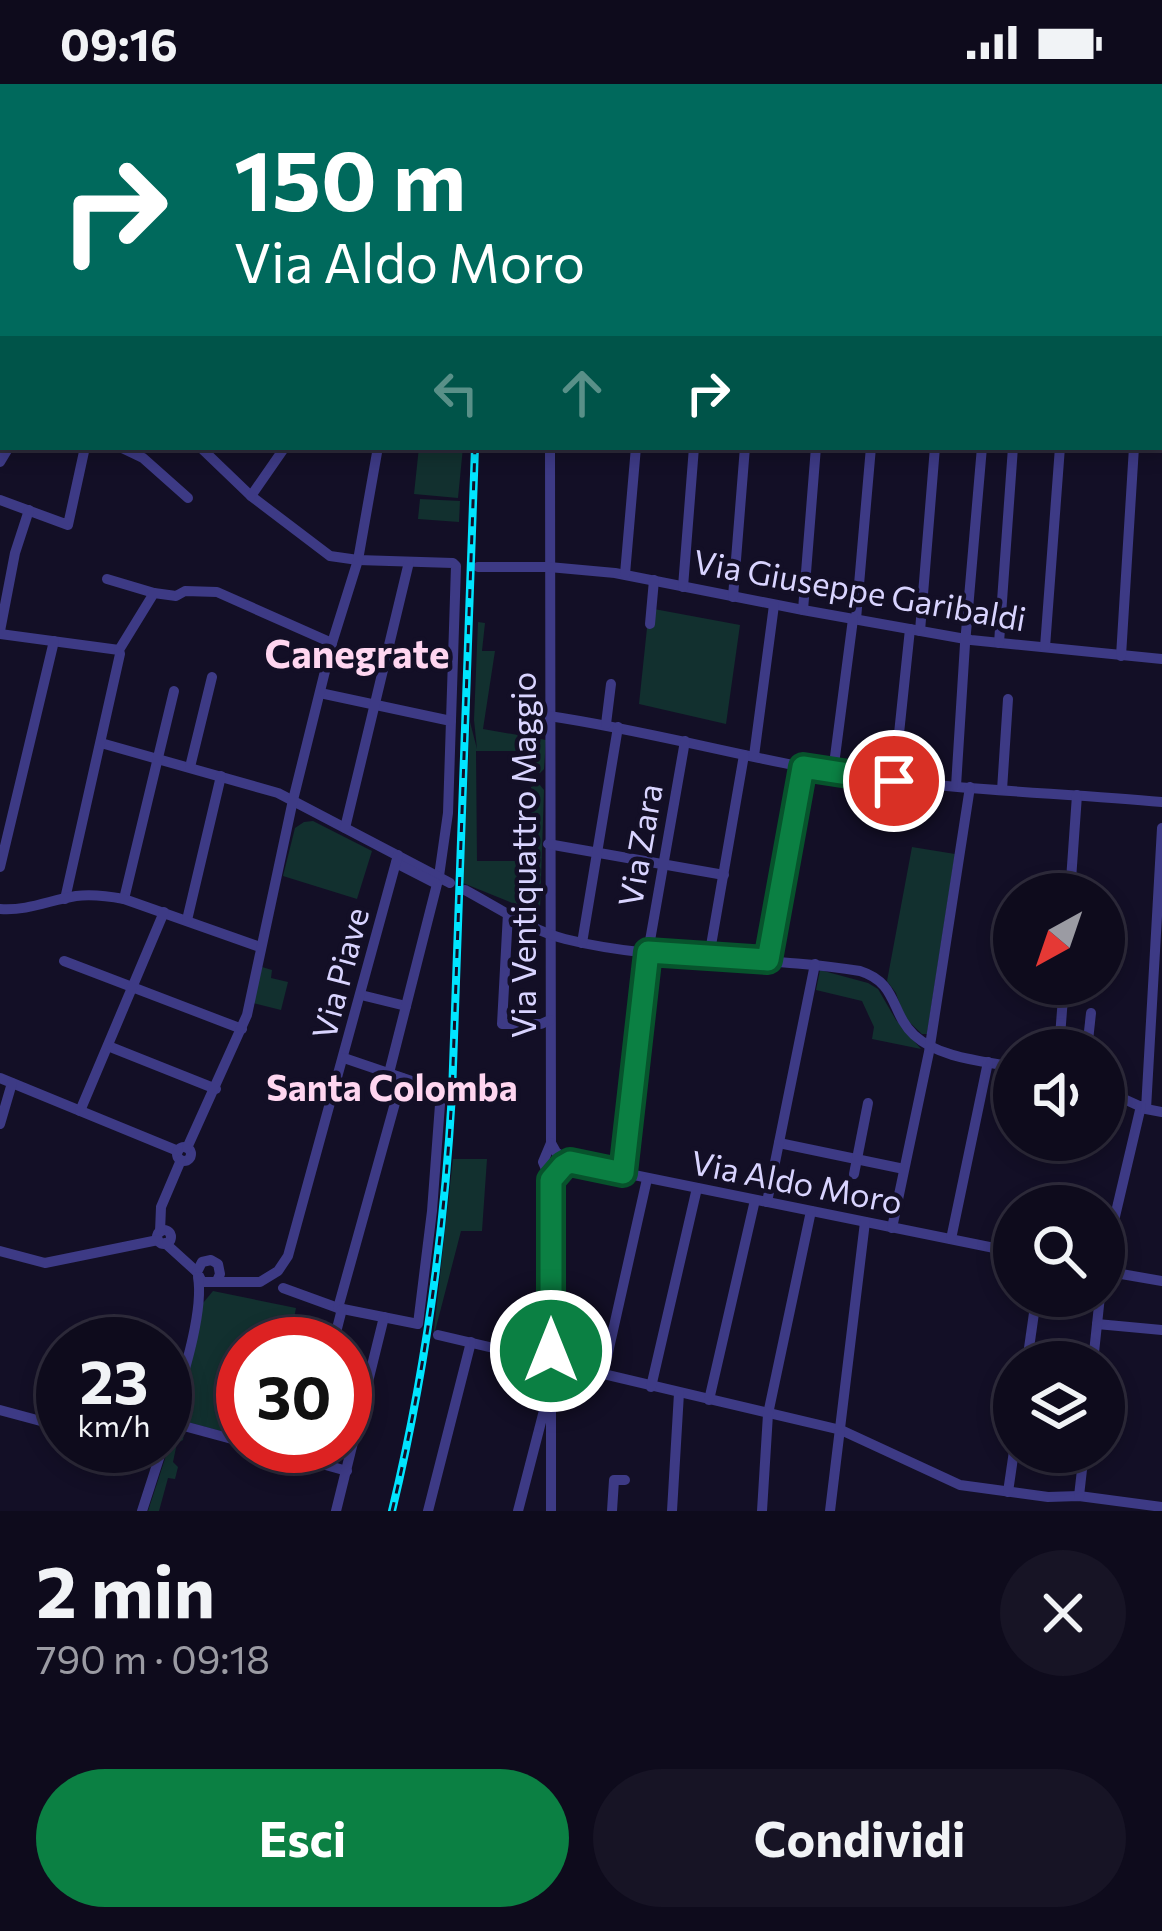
<!DOCTYPE html>
<html lang="it">
<meta charset="utf-8">
<style>
:root{--surface:#0e0b1c;--page:#171425;--text:#f1f3f6;--muted:#9b9ba3;--line:#2e2b3b;--accent:#0b8043}
body{margin:0;font-family:Commissioner,sans-serif;background:var(--page);color:var(--text);height:100vh;display:flex;flex-direction:column;font-size:45px;white-space:nowrap}
*{box-sizing:border-box;margin:0}
p{font-size:39px;color:var(--muted)}
.icon{flex:none;width:66px;height:66px;fill:none;stroke:currentColor;stroke-width:2;stroke-linecap:round;stroke-linejoin:round}
.map{position:relative;height:1427px;overflow:hidden}
.panel{display:flex;flex-direction:column;background:var(--surface);flex:1}
.panel>*{flex:none}
.hud{position:absolute;left:0px;top:0px;width:1164px;height:366px;box-shadow:0 6px 18px #0003,0 0 0 3px var(--line);background:#00695c;color:#fff;overflow:hidden}
.needle{width:78px;rotate:220deg}
.tools{position:absolute;left:993px;top:789px;display:grid;gap:24px}
.tools a{display:grid;place-items:center;width:132px;height:132px;border-radius:50%;background:var(--surface);box-shadow:0 6px 18px #0003,0 0 0 3px var(--line);font-size:60px}
.speed{position:absolute;left:36px;top:1233px;display:flex;gap:24px;font-size:60px;font-weight:700;text-align:center}
.speed>*{display:grid;place-content:center;width:156px;height:156px;border-radius:50%;background:var(--surface);box-shadow:0 6px 18px #0003,0 0 0 3px var(--line);line-height:1}
.speed small{font-size:30px;font-weight:400}
.speed .limit{border:18px solid #d22;background:#fff;color:#111}
.pin{position:absolute;display:grid;place-items:center;width:102px;height:102px;color:#fff;margin:-51px;border:6px solid #fff;border-radius:50%;box-shadow:0 3px 12px #0007}
.me{position:absolute;width:132px;margin:-66px;rotate:0deg;stroke-linejoin:round;filter:drop-shadow(0 0 9px #0008)}
.turn{display:flex;align-items:center;gap:42px;height:252px;padding:0 36px;font-size:54px}
.turn .icon{width:156px;height:156px;stroke-width:2.5}
.turn b{display:block;font-size:84px;line-height:102px}
.lanes{display:flex;align-items:center;height:114px;padding:0 36px;background:#0003;justify-content:center;gap:60px;direction:ltr}
.lanes .off{opacity:.35}
.round{display:grid;place-items:center;flex:none;width:126px;height:126px;border-radius:63px;background:var(--page)}
.overview{display:flex;align-items:center;justify-content:space-between;height:204px;padding:0 36px}
h1{font-size:72px;font-weight:700;line-height:90px}
.action{display:flex;gap:24px;margin-top:auto;padding:24px 36px}
.action a{flex:1;height:138px;border-radius:72px;background:var(--accent);color:#fff;font-size:48px;font-weight:700;line-height:138px;text-align:center}
.action a+a{background:var(--page);color:var(--text)}
.status{display:flex;justify-content:space-between;align-items:center;height:84px;padding:0 60px;background:var(--surface);direction:ltr}
.status svg{height:33px;fill:currentColor}
.map>svg:first-child{display:block}
.green{fill:#12302f}
.lines{fill:none;stroke-linecap:round;stroke-linejoin:round}
.minor{stroke:#3d3a85;stroke-width:10}
.rail-casing{stroke:#00e5ff;stroke-width:8}
.rail{stroke:#130f26;stroke-width:3;stroke-dasharray:9;stroke-linecap:butt}
.route-casing{stroke:#07532c;stroke-width:30}
.route{stroke:#0b8043;stroke-width:21}
.labels{text-anchor:middle;dominant-baseline:central;stroke-width:9;stroke-linejoin:round;paint-order:stroke}
.street-label{font-size:33px;fill:#d9d4ff;stroke:#130f26}
.neighbourhood-label{font-size:36px;font-weight:bold;fill:#ffd6f0;stroke:#130f26}
.quarter-label{font-size:39px;font-weight:bold;fill:#ffd6f0;stroke:#130f26}
</style>
<div class="status"><b>09:16</b><svg viewBox="0 0 49 12"><path d="M0 12V9h3v3zM5 12V6h3v6zM10 12V3h3v9zM15 12V0h3v12zM26 1h20v11H26zM47 4h2v5h-2z"/></svg></div>
<div class="map">
<svg width="1162" height="1427" viewBox="0 0 1162 1427">
<rect width="100%" height="100%" fill="#130f26"/>
<g class="green">
<polygon points="419,363 463,363 458,414 414,410"/>
<polygon points="420,415 460,417 459,438 418,435"/>
<polygon points="654,525 740,541 726,640 639,620 647,544"/>
<polygon points="478,538 485,539 482,567 495,567 483,645 546,656 544,685 540,689 531,686 531,667 476,667 477,777 532,777 531,703 539,700 544,706 540,825 537,829 463,799 470,638 477,665 474,636"/>
<polygon points="313,737 372,767 357,815 283,792 295,744 304,738"/>
<polygon points="912,763 955,770 927,950 922,950 904,933 896,909 887,897"/>
<polygon points="262,883 272,886 271,894 288,898 281,926 253,919"/>
<polygon points="820,886 868,899 878,905 896,936 921,965 872,955 874,943 862,917 816,906"/>
<polygon points="453,1075 487,1075 482,1147 461,1147 433,1255"/>
<polygon points="213,1207 296,1224 289,1260 243,1260 243,1353 176,1335 203,1219"/>
<polygon points="174,1347 184,1350 183,1356 177,1359 173,1378 178,1383 175,1395 168,1394 159,1427 148,1427"/>
</g>
<g class="lines">
<g class="minor">
<polyline points="397,0 397,3"/>
<polyline points="772,0 772,3"/>
<polyline points="813,0 813,3"/>
<polyline points="1079,0 1079,3"/>
<polyline points="25,3 25,0"/>
<polyline points="77,3 78,0"/>
<polyline points="159,3 159,0"/>
<polyline points="237,3 237,0"/>
<polyline points="543,3 543,0"/>
<polyline points="694,3 694,0"/>
<polyline points="890,3 890,0"/>
<polyline points="961,3 961,0"/>
<polyline points="1161,37 1162,37"/>
<polyline points="1161,129 1162,129"/>
<polyline points="0,148 3,143"/>
<polyline points="0,284 3,285"/>
<polyline points="1161,305 1162,305"/>
<polyline points="120,363 143,374 188,414"/>
<polyline points="200,363 251,412 330,472 358,476 453,479 456,482 448,729 439,792"/>
<polyline points="550,363 551,1059 543,1078 551,1097 551,1427"/>
<polyline points="0,378 9,363"/>
<polyline points="251,412 285,363"/>
<polyline points="0,416 68,441 85,363"/>
<polyline points="478,483 549,483 615,489 803,526 971,556 1162,575"/>
<polyline points="625,490 636,363"/>
<polyline points="107,495 154,509"/>
<polyline points="683,503 694,363"/>
<polyline points="733,513 745,363"/>
<polyline points="803,526 816,363"/>
<polyline points="856,535 871,363"/>
<polyline points="650,540 654,496"/>
<polyline points="0,547 15,469 29,426"/>
<polyline points="920,547 935,363"/>
<polyline points="0,550 119,566"/>
<polyline points="999,559 1013,363"/>
<polyline points="1045,563 1060,363"/>
<polyline points="1121,572 1134,363"/>
<polyline points="320,609 451,637"/>
<path d="M549 632C665 649 778 684 894 697 983 707 1073 710 1162 718"/>
<polyline points="606,640 611,600"/>
<polyline points="101,659 278,709 450,799"/>
<polyline points="754,672 774,521"/>
<polyline points="190,683 212,593"/>
<polyline points="833,688 853,535"/>
<polyline points="894,697 910,545"/>
<polyline points="956,702 965,560 982,363"/>
<polyline points="1002,706 1008,615"/>
<polyline points="345,744 409,478"/>
<polyline points="548,760 724,791"/>
<polyline points="0,783 54,557"/>
<path d="M465 806C495 822 532 847 565 855 661 879 763 871 860 887 898 899 890 928 914 951 939 974 982 977 1014 983"/>
<polyline points="1070,810 1077,711"/>
<polyline points="65,815 120,570 119,566 154,509 176,512 185,507 217,508 332,559"/>
<polyline points="124,815 174,607"/>
<path d="M0 825C28 827 50 816 76 812 92 810 108 812 124 815L260 863"/>
<polyline points="508,829 502,940 541,940 550,936"/>
<polyline points="187,836 221,692"/>
<polyline points="582,859 618,643"/>
<polyline points="709,873 744,671"/>
<polyline points="768,876 803,683"/>
<polyline points="64,877 242,945"/>
<polyline points="361,911 406,922"/>
<polyline points="108,962 216,1005"/>
<polyline points="1059,966 1064,900"/>
<polyline points="1087,966 1091,929"/>
<polyline points="389,989 437,800 396,779"/>
<polyline points="0,994 178,1067"/>
<polyline points="1104,1006 1146,1025 1162,1028"/>
<polyline points="1146,1025 1162,744"/>
<polyline points="80,1027 164,828"/>
<polyline points="0,1040 12,999"/>
<polyline points="551,1059 556,1068 570,1078 1014,1168"/>
<polyline points="779,1059 904,1085"/>
<circle cx="184" cy="1070" r="7"/>
<polyline points="187,1064 247,931 293,716 332,559 358,476 378,363"/>
<polyline points="623,1089 648,868 685,657"/>
<polyline points="854,1090 868,1019"/>
<polyline points="767,1118 815,880"/>
<polyline points="892,1144 929,968 970,703"/>
<circle cx="164" cy="1153" r="7"/>
<polyline points="160,1148 161,1123 181,1076"/>
<polyline points="951,1155 988,978"/>
<polyline points="165,1159 197,1188"/>
<polyline points="0,1167 45,1179 158,1156"/>
<polyline points="1104,1179 1141,1022"/>
<polyline points="1104,1187 1162,1197"/>
<polyline points="217,1197 220,1190 218,1180 211,1176 202,1178 197,1188 202,1198 260,1198 278,1187 288,1172 398,771"/>
<polyline points="283,1204 338,1224 418,1240 432,1127 441,1007 344,974"/>
<polyline points="338,1224 402,994"/>
<polyline points="1097,1240 1162,1246"/>
<polyline points="438,1251 841,1346 960,1401 1048,1413 1079,1412 1162,1423"/>
<polyline points="333,1260 342,1225"/>
<polyline points="1027,1278 1034,1229"/>
<polyline points="1093,1278 1100,1212"/>
<polyline points="603,1291 647,1095"/>
<polyline points="651,1303 697,1104"/>
<polyline points="709,1316 755,1116"/>
<polyline points="0,1326 63,1343"/>
<polyline points="169,1338 243,1358"/>
<path d="M165 1354C176 1313 205 1232 198 1193"/>
<polyline points="135,1362 161,1369"/>
<polyline points="258,1362 347,1387"/>
<polyline points="1008,1408 1014,1367"/>
<polyline points="1079,1412 1084,1368"/>
<polyline points="142,1427 163,1362"/>
<polyline points="336,1427 384,1233"/>
<polyline points="428,1427 471,1258"/>
<polyline points="518,1427 548,1311"/>
<polyline points="612,1427 614,1396 625,1396"/>
<polyline points="672,1427 679,1309"/>
<polyline points="762,1427 768,1330 811,1127"/>
<polyline points="830,1427 865,1138"/>
</g>
<defs>
<g id="rail">
<polyline points="490,3 490,0"/>
<path d="M392 1427C425 1290 444 1151 452 1010L475 363"/>
</g>
</defs>
<use href="#rail" class="rail-casing"/>
<use href="#rail" class="rail"/>
</g>
<g class="lines">
<defs>
<polyline id="route" points="551,1267 551,1096 563,1082 570,1078 623,1089 648,868 768,876 803,683 894,697"/>
</defs>
<use href="#route" class="route-casing"/>
<use href="#route" class="route"/>
</g>
<g class="labels">
<g class="street-label">
<text transform="translate(860 505) rotate(10)">Via Giuseppe Garibaldi</text>
<text transform="translate(639 761) rotate(-80)">Via Zara</text>
<text transform="translate(522 771) rotate(-90)">Via Ventiquattro Maggio</text>
<text transform="translate(339 889) rotate(-75)">Via Piave</text>
<text transform="translate(797 1097) rotate(11)">Via Aldo Moro</text>
</g>
<g class="neighbourhood-label">
<text x="392" y="1002">Santa Colomba</text>
</g>
<g class="quarter-label">
<text x="357" y="568">Canegrate</text>
</g>
</g>
</svg>
<div class="tools">
<a><svg class="needle" viewBox="-14 -14 28 28"><path d="M0-13l5 13h-10z" fill="#e53935"/><path d="M0 13l5-13h-10z" fill="#9b9ba3"/></svg></a>
<a><svg class="icon" aria-label="sound" viewBox="0 0 24 24"><path d="M4 9h4l5-4v14l-5-4H4zM17 9q2 3 0 6"/></svg></a>
<a><svg class="icon" aria-label="search" viewBox="0 0 24 24"><circle cx="10" cy="10" r="6"/><path d="M15 15l6 6"/></svg></a>
<a><svg class="icon" aria-label="layers" viewBox="0 0 24 24"><path d="M12 4l9 5-9 5-9-5zM3 14l9 5 9-5"/></svg></a>
</div>
<div class="speed"><div>23<small>km/h</small></div><div class="limit">30</div></div>
<div class="pin" style="left:894px;top:697px;background:#d93025"><svg class="icon" aria-label="arrive" viewBox="0 0 24 24"><path d="M6 21V4h12l-3 4 3 4H6"/></svg></div>
<svg class="me" style="left:551px;top:1267px" viewBox="-20 -20 40 40"><circle r="17" fill="#0b8043" stroke="#fff" stroke-width="3"/><path d="M0-11L8 9 0 5-8 9z" fill="#fff"/></svg>
<div class="hud">
<div class="turn"><svg class="icon" aria-label="right" viewBox="0 0 24 24"><path d="M7 20v-9h11M14 6l5 5-5 5"/></svg><div><b>150 m</b>Via Aldo Moro</div></div>
<div class="lanes"><svg class="icon off" aria-label="left" viewBox="0 0 24 24"><path d="M17 20v-9H6M10 6l-5 5 5 5"/></svg><svg class="icon off" aria-label="ahead" viewBox="0 0 24 24"><path d="M12 20V5M6 11l6-6 6 6"/></svg><svg class="icon" aria-label="right" viewBox="0 0 24 24"><path d="M7 20v-9h11M14 6l5 5-5 5"/></svg></div>
</div>
</div>
<section class="panel">
<div class="overview"><div><h1>2 min</h1><p>790 m · 09:18</p></div><a class="round"><svg class="icon" aria-label="close" viewBox="0 0 24 24"><path d="M6 6l12 12M18 6L6 18"/></svg></a></div>
<div class="action"><a>Esci</a><a>Condividi</a></div>
</section>
